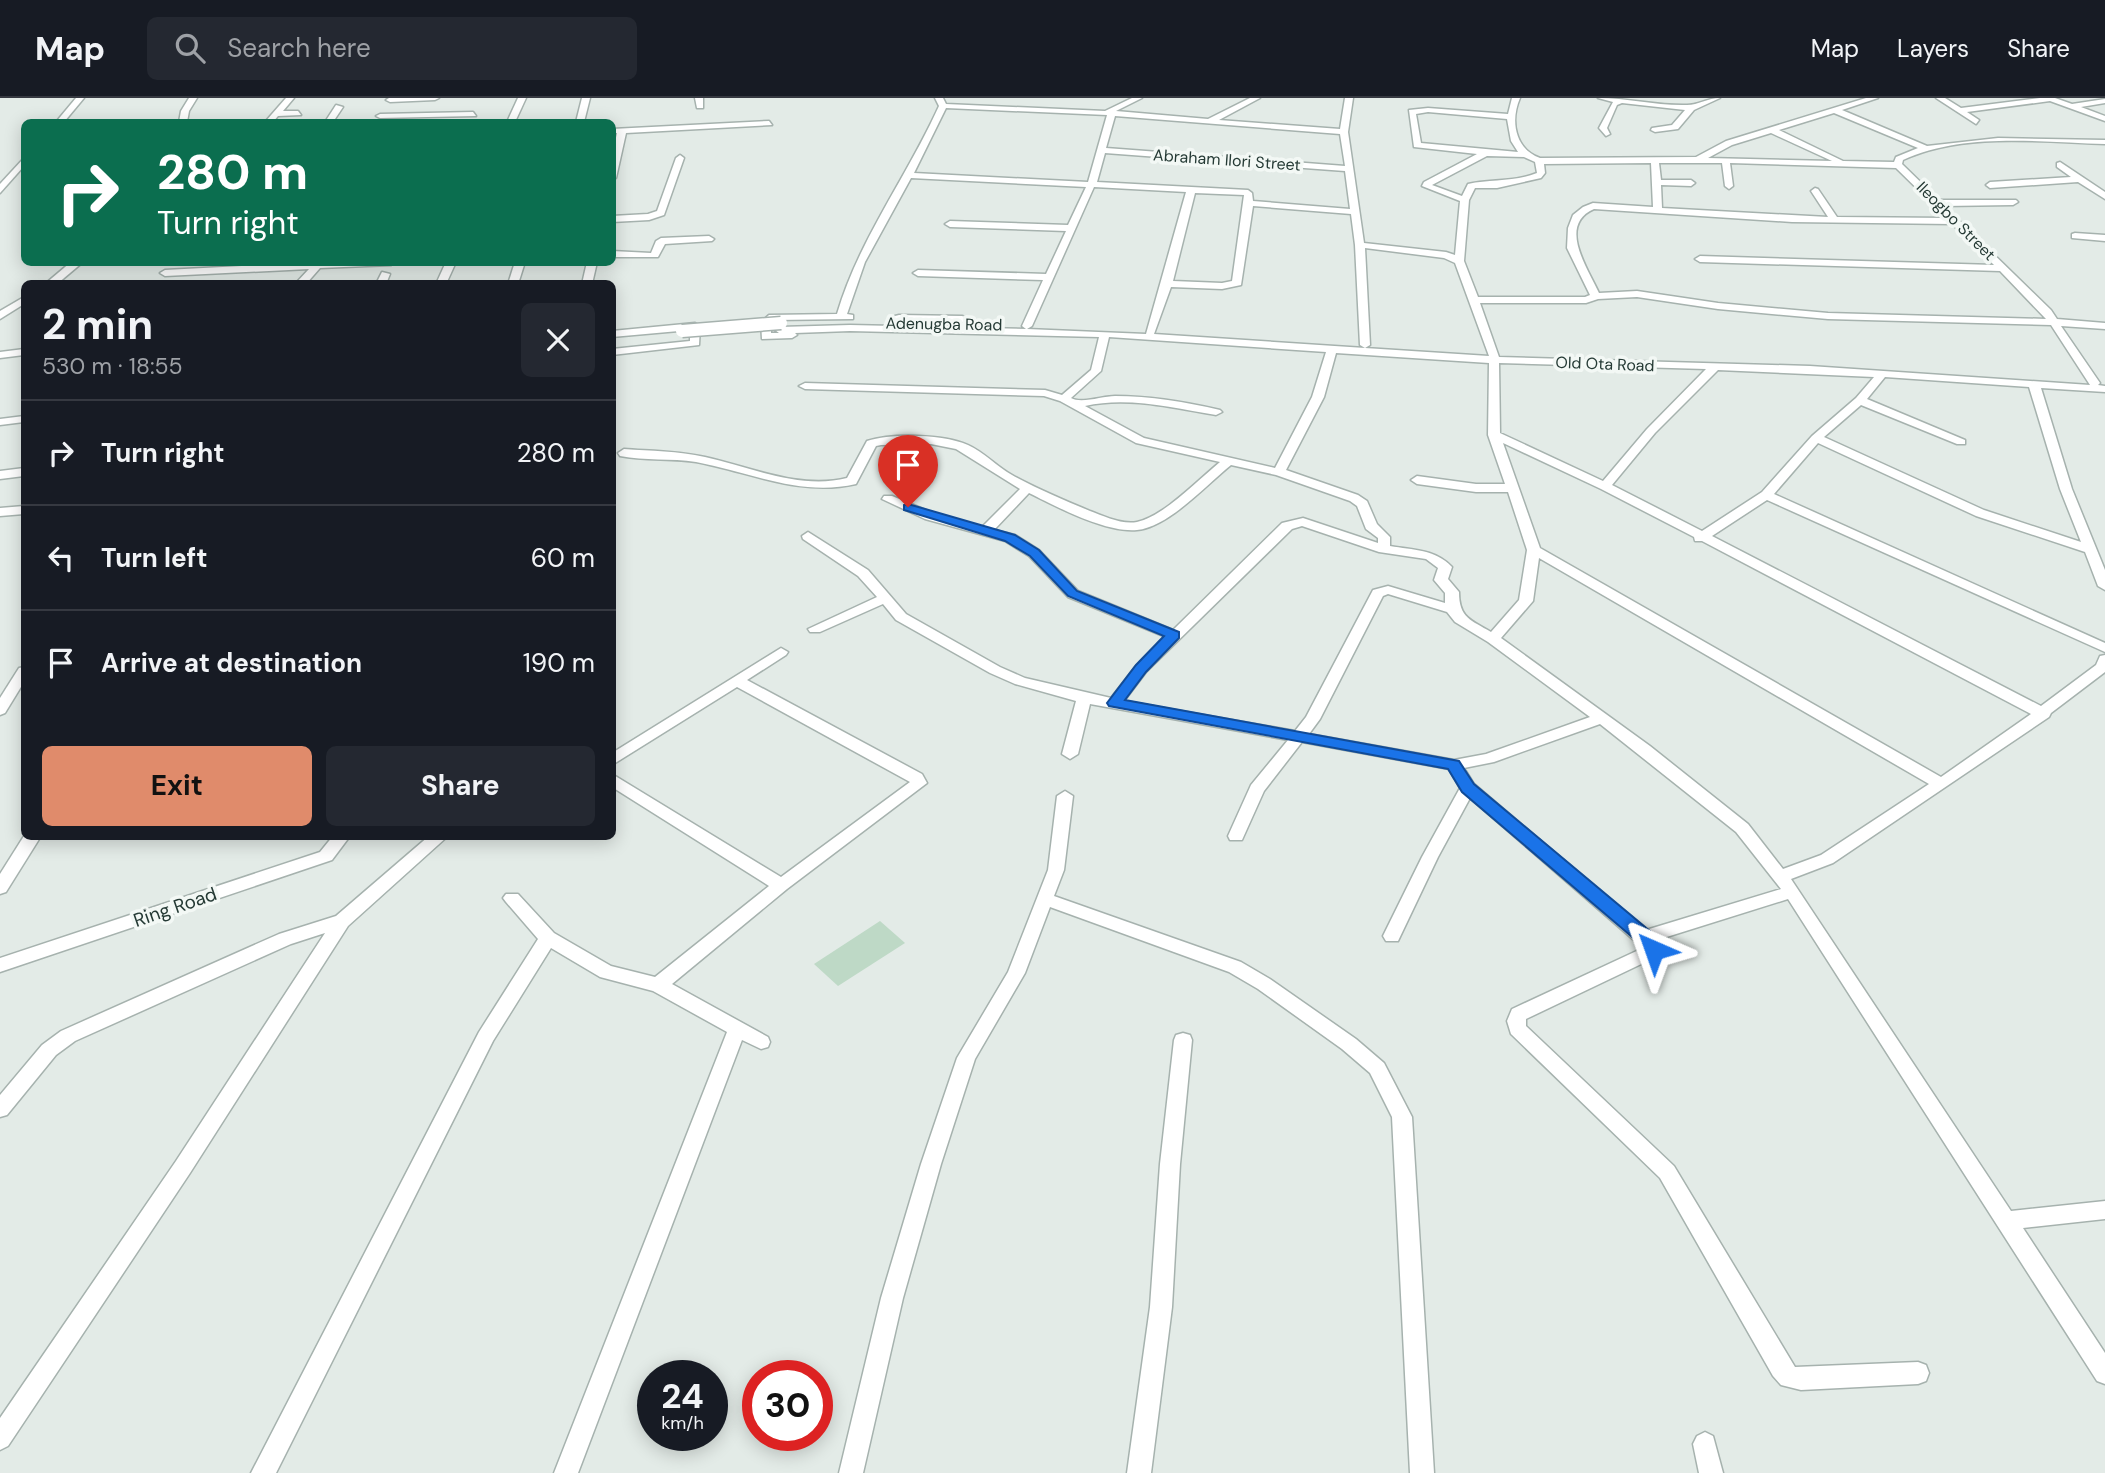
<!DOCTYPE html>
<meta charset="utf-8">
<style>
:root{--surface:#171b24;--page:#242831;--text:#f1f3f6;--muted:#9ea1a6;--line:#363941;--accent:#e08b6b}
body{margin:0;font-family:"DM Sans",sans-serif;background:var(--page);color:var(--text);height:100vh;display:flex;flex-direction:column;font-size:26px;white-space:nowrap}
*{box-sizing:border-box;margin:0}
p{font-size:23px;color:var(--muted)}
.icon{flex:none;width:38px;height:38px;fill:none;stroke:currentColor;stroke-width:2;stroke-linecap:round;stroke-linejoin:round}
.map{position:relative;flex:1;overflow:hidden}
.side{position:absolute;left:21px;top:182px;width:595px;height:560px;display:flex;flex-direction:column;background:var(--surface);border-radius:10px;box-shadow:0 4px 18px #0003}
.side>*{flex:none}
.top-card{position:absolute;left:21px;top:21px;width:595px;height:147px;border-radius:10px;box-shadow:0 4px 18px #0003;background:#0b6e4f;color:#fff;overflow:hidden}
.speed{position:absolute;left:637px;top:1262px;display:flex;gap:14px;font-size:35px;font-weight:700;text-align:center}
.speed>*{display:grid;place-content:center;width:91px;height:91px;border-radius:50%;background:var(--surface);box-shadow:0 4px 18px #0003;line-height:1}
.speed small{font-size:18px;font-weight:400}
.speed .limit{border:10px solid #d22;background:#fff;color:#111}
.pin{position:absolute;display:grid;place-items:center;width:60px;height:60px;color:#fff;margin:-72px -30px;border-radius:50% 50% 50% 0;rotate:-45deg;box-shadow:0 0 7px #0007}
.pin .icon{rotate:45deg}
.me{position:absolute;width:77px;margin:-38px;rotate:317deg;stroke-linejoin:round;filter:drop-shadow(0 0 5px #0008)}
.turn{display:flex;align-items:center;gap:24px;height:147px;padding:0 21px;font-size:32px}
.turn .icon{width:91px;height:91px;stroke-width:2.5}
.turn b{display:block;font-size:49px;line-height:60px}
.round{display:grid;place-items:center;flex:none;width:74px;height:74px;border-radius:10px;background:var(--page)}
.head{display:flex;align-items:center;justify-content:space-between;height:119px;padding:0 21px}
h1{font-size:42px;font-weight:700;line-height:52px}
.cta{display:flex;gap:14px;margin-top:auto;padding:14px 21px}
.cta a{flex:1;height:80px;border-radius:10px;background:var(--accent);color:#111;font-size:28px;font-weight:700;line-height:80px;text-align:center}
.cta a+a{background:var(--page);color:var(--text)}
ul{padding:0;list-style:none}
li{display:flex;align-items:center;gap:21px;height:105px;padding:0 21px;border-top:2px solid var(--line)}
li div{flex:1}
li b{display:block;font-size:26px}
li em{font-style:normal}
header{display:flex;align-items:center;gap:42px;box-sizing:border-box;height:98px;padding:0 35px;background:var(--surface);border-bottom:2px solid var(--line)}
header strong{font-size:33px}
nav{display:flex;gap:38px;margin-inline-start:auto;font-size:24px}
.search{width:490px;height:63px;background:var(--page);display:flex;align-items:center;gap:18px;box-sizing:border-box;padding:0 24px;border-radius:10px;color:var(--muted);font-size:26px}
.map>svg:first-child{display:block}
.green{fill:#bed9c6}
.lines{fill:none;stroke-linecap:round;stroke-linejoin:round}
.minor-casing{stroke:#a6b2ae;stroke-width:3}
.minor{fill:#fff;fill-rule:evenodd}
.minor-bridge-casing{stroke:#a6b2ae;stroke-width:15;stroke-linecap:butt}
.minor-bridge{stroke:#fff;stroke-width:12}
.route{fill:#1a73e8;stroke:#114b97;stroke-width:2}
.labels{text-anchor:middle;dominant-baseline:central;stroke-width:7;stroke-linejoin:round;paint-order:stroke}
.far-street-label{font-size:16px;fill:#253a35;stroke:#f3f8f5}
.street-label{font-size:19px;fill:#253a35;stroke:#f3f8f5}
</style>
<header>
<strong>Map</strong>
<div class="search"><svg class="icon" aria-label="search" viewBox="0 0 24 24"><circle cx="10" cy="10" r="6"/><path d="M15 15l6 6"/></svg>Search here</div>
<nav><a>Map</a><a>Layers</a><a>Share</a></nav>
</header>
<div class="map">
<svg width="2105" height="1375" viewBox="0 0 2105 1375">
<rect width="100%" height="100%" fill="#e3ebe7"/>
<polygon class="green" points="880,823 905,845 838,888 814,866"/>
<g class="lines">
<defs>
<g id="minor">
<polygon points="76,0 84,0 64,24 56,24"/>
<polygon points="189,0 197,0 189,13 187,24 179,24 181,13"/>
<polygon points="286,0 294,0 283,13 298,13 301,17 278,18 273,24 265,24"/>
<polygon points="389,0 439,0 435,2 390,4 386,2"/>
<polygon points="518,0 526,0 515,24 507,24"/>
<polygon points="582,0 590,0 584,24 576,24"/>
<polygon points="695,0 703,0 703,10 697,10"/>
<path d="M935 0H943L946 6 1105 13 1132 0H1142L1116 13 1208 21 1250 0H1260L1219 22 1340 31 1345 0H1353L1348 34 1364 145 1446 154 1455 157 1460 103 1422 88 1424 84 1477 56 1414 49 1409 12 1428 10 1508 16 1512 0H1520C1510 23 1515 51 1540 60L1696 59 1726 43 1866 0H1878L1842 12 1927 48 1998 40 2105 42V46C2040 44 1963 34 1903 62L1902 66 1939 102H2016L2018 104 2013 107 1944 108 2051 212 2057 221 2105 225V231L2061 228 2100 285 2098 287 2105 288V294L2041 290 2072 391 2105 472V492L2098 488 2085 454 1976 418 1818 345 1774 396 2105 545V554L1767 402 1712 438 2041 608 2096 567 2100 558 2105 557V574L2051 615 2049 619 1833 765 1791 781 2011 1113 2105 1103V1121L2023 1130 2105 1255V1286L2097 1283 1788 801 1657 842 1662 848 1656 859 1526 921V928L1674 1068 1795 1269 1918 1264 1926 1267 1929 1275 1926 1283 1918 1286 1801 1292 1781 1287 1773 1278 1660 1080 1511 936 1507 923 1512 911 1643 850 1470 700 1438 759 1398 843H1386L1383 838 1422 759 1460 690 1449 671 1302 644 1264 693 1242 742H1230L1228 738 1251 687 1288 642 1090 606 1078 656 1070 661 1062 656 1076 603 1015 586 990 575 896 522 883 506 820 534H810L808 531 877 499 858 478 803 441 802 438 808 434 868 472 906 516 1000 569 1025 580 1111 600 1136 568 1166 539 1068 499 1029 458 1005 443 925 421 882 401 884 398H892L933 415 982 429 1020 391 956 351 931 346 881 347 876 348 856 386C800 399 750 374 696 364 671 360 645 363 620 358L618 355 624 351C651 353 678 353 705 359 750 369 800 392 847 380L867 343C892 335 943 336 968 347 984 354 996 368 1012 377 1037 391 1064 402 1090 413 1104 418 1122 427 1137 424 1164 418 1198 382 1220 364L1136 345 1060 303 1044 298 805 291 799 288 805 285 1045 292 1062 297 1091 272 1099 239 850 233 795 235 797 237 792 240 762 241 761 224 769 217 837 216C859 141 907 79 939 8ZM946 10 1107 17 1088 84 914 75ZM1428 14 1507 21 1511 43 1518 54 1421 45 1416 16ZM1834 15 1918 50 1896 59 1894 64 1843 63 1779 32ZM1115 18 1340 36 1345 68 1106 50ZM1771 35 1832 63 1708 60 1732 47ZM1105 55 1345 73 1350 111 1253 103 1252 95 1248 92 1097 84ZM1487 58 1524 59 1535 64 1537 75C1515 84 1491 81 1468 86L1462 98 1432 87ZM1651 65 1653 109 1593 105 1583 109 1573 117 1568 130 1567 150 1590 197 1585 199H1478L1464 163 1469 102 1475 90H1497L1541 80 1545 75 1544 66ZM1659 65H1722L1725 88 1729 91 1733 88 1730 65 1896 70 1947 120 1837 119 1818 91 1815 90 1811 93 1828 119 1662 110 1661 87 1691 88 1695 85 1691 82H1661ZM911 80 1086 89 1068 127 950 123 945 126 950 129 1066 133 1046 176 918 172 913 175 918 178 1043 182 1022 228 1026 231 850 227 780 229 775 232 779 235H771V225L775 222 853 221V217L847 216 865 164ZM1094 89 1186 94 1146 236 1027 231 1032 228ZM1195 95 1244 97 1232 183 1222 185 1173 183ZM1253 108 1351 116 1355 147 1360 247 1365 250 1154 236 1171 189 1222 191 1241 187ZM1594 111 1792 124 1952 126 1994 167 1700 158 1695 161 1700 164 2000 173 2046 221 1828 215 1718 205 1637 193 1599 195C1588 171 1557 127 1594 111ZM1365 150 1444 160 1455 165 1489 258 1365 250 1370 247ZM1637 199 1718 211 1828 221 2051 227 2090 287 1810 268 1499 259 1480 205H1586L1598 201ZM1109 239 1326 254 1312 299 1275 370 1144 340 1085 308C1127 298 1174 310 1216 317L1222 314 1220 312C1186 304 1150 298 1115 298 1103 298 1081 306 1071 300L1101 273ZM1336 255 1489 265 1488 337 1505 386H1476L1417 378 1411 382 1417 386 1476 394H1508L1527 452 1519 502 1491 534C1471 522 1459 520 1459 494L1448 481 1452 469C1435 451 1413 452 1390 448V439L1377 426 1367 403 1358 397 1286 372 1324 299ZM1499 265 1706 271 1647 331 1603 383 1500 335ZM1718 272 1874 279 1856 300 1812 338 1762 394 1702 433 1612 387 1655 335ZM1885 279 2029 289 2060 391 2081 444 1984 412 1824 339 1861 307 1957 346H1965V342L1867 301ZM1503 345 1601 391 1694 439 1695 443H1702L2031 616 1941 679 1540 450ZM1231 367 1276 377 1350 403 1357 408 1366 431 1378 440V445L1303 420 1282 425 1173 532 1078 493 1039 452 1015 437 994 432 1029 395C1057 409 1106 435 1137 432 1169 429 1207 386 1231 367ZM1302 428 1379 454 1426 461 1438 470 1434 482 1445 495V505L1388 488 1373 492 1306 619 1295 633 1124 603 1146 574 1292 431ZM1539 460 1929 686 1821 757 1783 771 1748 726 1650 648 1501 540 1533 503ZM1388 496 1447 514 1455 524 1488 544 1590 619 1486 656 1454 662 1309 636 1320 621 1383 498ZM1600 626 1736 734 1781 791 1646 832 1474 686 1464 670 1494 664Z"/>
<path d="M1598 0C1628 0 1657 8 1687 7 1698 7 1708 0 1720 0L1694 12 1678 31 1655 34 1651 32 1652 30 1672 27 1685 12 1622 5 1617 7 1607 30 1610 36 1606 38 1599 30 1613 4Z"/>
<polygon points="1936,0 1945,0 1961,10 2040,0 2055,0 2072,6 2105,1 2105,5 2081,9 2105,18 2105,23 2050,3 1967,14 1979,22 1976,26"/>
<polygon points="336,7 343,9 333,24 325,24"/>
<polygon points="473,14 476,18 380,20 376,18 380,16"/>
<polygon points="769,23 772,27 626,35 616,80 612,82 612,58 617,35 612,35 612,31"/>
<polygon points="680,57 684,60 664,117 649,122 612,124 612,118 648,116 657,113 676,60"/>
<polygon points="24,60 24,68 0,95 0,86"/>
<polygon points="2060,64 2105,94 2105,101 2078,84 1990,90 1986,87 1990,84 2071,79 2057,69 2057,65"/>
<polygon points="2075,135 2105,137 2105,143 2072,140 2072,136"/>
<polygon points="709,138 714,141 712,143 665,146 658,159 612,159 612,153 651,155 656,143 661,140"/>
<polygon points="71,164 83,164 57,186 45,186"/>
<polygon points="315,164 396,164 391,167 320,170 306,186 295,186 309,171 165,178 160,175 165,172"/>
<polygon points="446,164 456,164 446,186 436,186"/>
<polygon points="515,164 525,164 518,186 508,186"/>
<polygon points="587,164 597,164 592,186 582,186"/>
<polygon points="382,174 390,176 386,186 376,186"/>
<polygon points="24,199 24,206 0,221 0,213"/>
<polygon points="899,217 962,218 988,226 983,229 962,224 895,222 895,218"/>
<polygon points="695,225 700,228 699,247 612,257 612,251 690,243 690,232 612,239 612,233"/>
<polygon points="24,251 24,257 0,260 0,254"/>
<polygon points="24,318 24,324 0,327 0,321"/>
<polygon points="24,370 24,378 0,381 0,373"/>
<polygon points="24,408 24,416 0,418 0,410"/>
<polygon points="781,550 788,554 786,557 747,582 922,676 927,685 787,791 672,886 768,939 770,944 768,949 761,951 742,942 578,1375 554,1375 727,934 653,893 600,879 551,850 493,943 276,1375 251,1375 479,934 538,841 506,804 503,800 506,796 518,796 554,835 611,868 655,879 769,788 612,689 612,676 781,779 910,684 737,589 612,667 612,655"/>
<polygon points="24,569 24,584 5,615 0,617 0,600 19,570"/>
<polygon points="1065,693 1073,698 1064,772 1054,798 1241,864 1270,881 1356,941 1384,965 1412,1019 1434,1375 1410,1375 1392,1019 1370,975 1342,951 1258,891 1229,874 1050,809 1025,875 975,961 941,1066 903,1200 863,1375 839,1375 881,1200 921,1066 957,960 1008,874 1048,772 1057,698"/>
<polygon points="24,738 41,738 6,794 0,796 0,776"/>
<polygon points="333,738 350,738 332,762 0,874 0,860 320,754"/>
<polygon points="429,738 448,738 348,828 190,1075 8,1348 0,1352 0,1320 176,1063 325,835 291,846 75,943 56,957 7,1017 0,1019 0,997 42,947 61,933 279,836 336,818"/>
<polygon points="1183,935 1190,937 1192,942 1180,1066 1172,1209 1151,1375 1127,1375 1150,1209 1160,1066 1174,942 1176,937"/>
<polygon points="1705,1334 1713,1338 1723,1375 1699,1375 1693,1346 1697,1338"/>
</g>
</defs>
<use href="#minor" class="minor-casing"/>
<use href="#minor" class="minor"/>
<defs>
<polyline id="minor-bridge" points="682,233 781,225"/>
</defs>
<use href="#minor-bridge" class="minor-bridge-casing"/>
<use href="#minor-bridge" class="minor-bridge"/>
</g>
<polygon class="route" points="908,406 1015,437 1039,452 1077,493 1179,534 1179,540 1146,574 1125,602 1459,663 1474,686 1651,834 1662,852 1660,857 1647,857 1638,844 1462,694 1448,671 1109,608 1107,605 1136,567 1164,538 1068,498 1030,458 1005,443 904,412 904,407"/>
<g class="labels">
<g class="far-street-label">
<text transform="translate(1227 62) rotate(4)">Abraham Ilori Street</text>
<text transform="translate(1956 123) rotate(45)">Ileogbo Street</text>
<text transform="translate(944 226) rotate(1)">Adenugba Road</text>
<text transform="translate(1605 266) rotate(2)">Old Ota Road</text>
</g>
<g class="street-label">
<text transform="translate(175 809) rotate(-19)">Ring Road</text>
</g>
</g>
</svg>
<div class="speed"><div>24<small>km/h</small></div><div class="limit">30</div></div>
<div class="pin" style="left:908px;top:409px;background:#d93025"><svg class="icon" aria-label="arrive" viewBox="0 0 24 24"><path d="M6 21V4h12l-3 4 3 4H6"/></svg></div>
<svg class="me" style="left:1654px;top:852px" viewBox="-20 -20 40 40"><path d="M0-17L14 15 0 8-14 15z" fill="#1a73e8" stroke="#fff" stroke-width="4"/></svg>
<div class="top-card">
<div class="turn"><svg class="icon" aria-label="right" viewBox="0 0 24 24"><path d="M7 20v-9h11M14 6l5 5-5 5"/></svg><div><b>280 m</b>Turn right</div></div>
</div>
<section class="side">
<div class="head"><div><h1>2 min</h1><p>530 m · 18:55</p></div><a class="round"><svg class="icon" aria-label="close" viewBox="0 0 24 24"><path d="M6 6l12 12M18 6L6 18"/></svg></a></div>
<ul>
<li><svg class="icon" aria-label="right" viewBox="0 0 24 24"><path d="M7 20v-9h11M14 6l5 5-5 5"/></svg><div><b>Turn right</b></div><em>280 m</em></li>
<li><svg class="icon" aria-label="left" viewBox="0 0 24 24"><path d="M17 20v-9H6M10 6l-5 5 5 5"/></svg><div><b>Turn left</b></div><em>60 m</em></li>
<li><svg class="icon" aria-label="arrive" viewBox="0 0 24 24"><path d="M6 21V4h12l-3 4 3 4H6"/></svg><div><b>Arrive at destination</b></div><em>190 m</em></li>
</ul>
<div class="cta"><a>Exit</a><a>Share</a></div>
</section>
</div>
